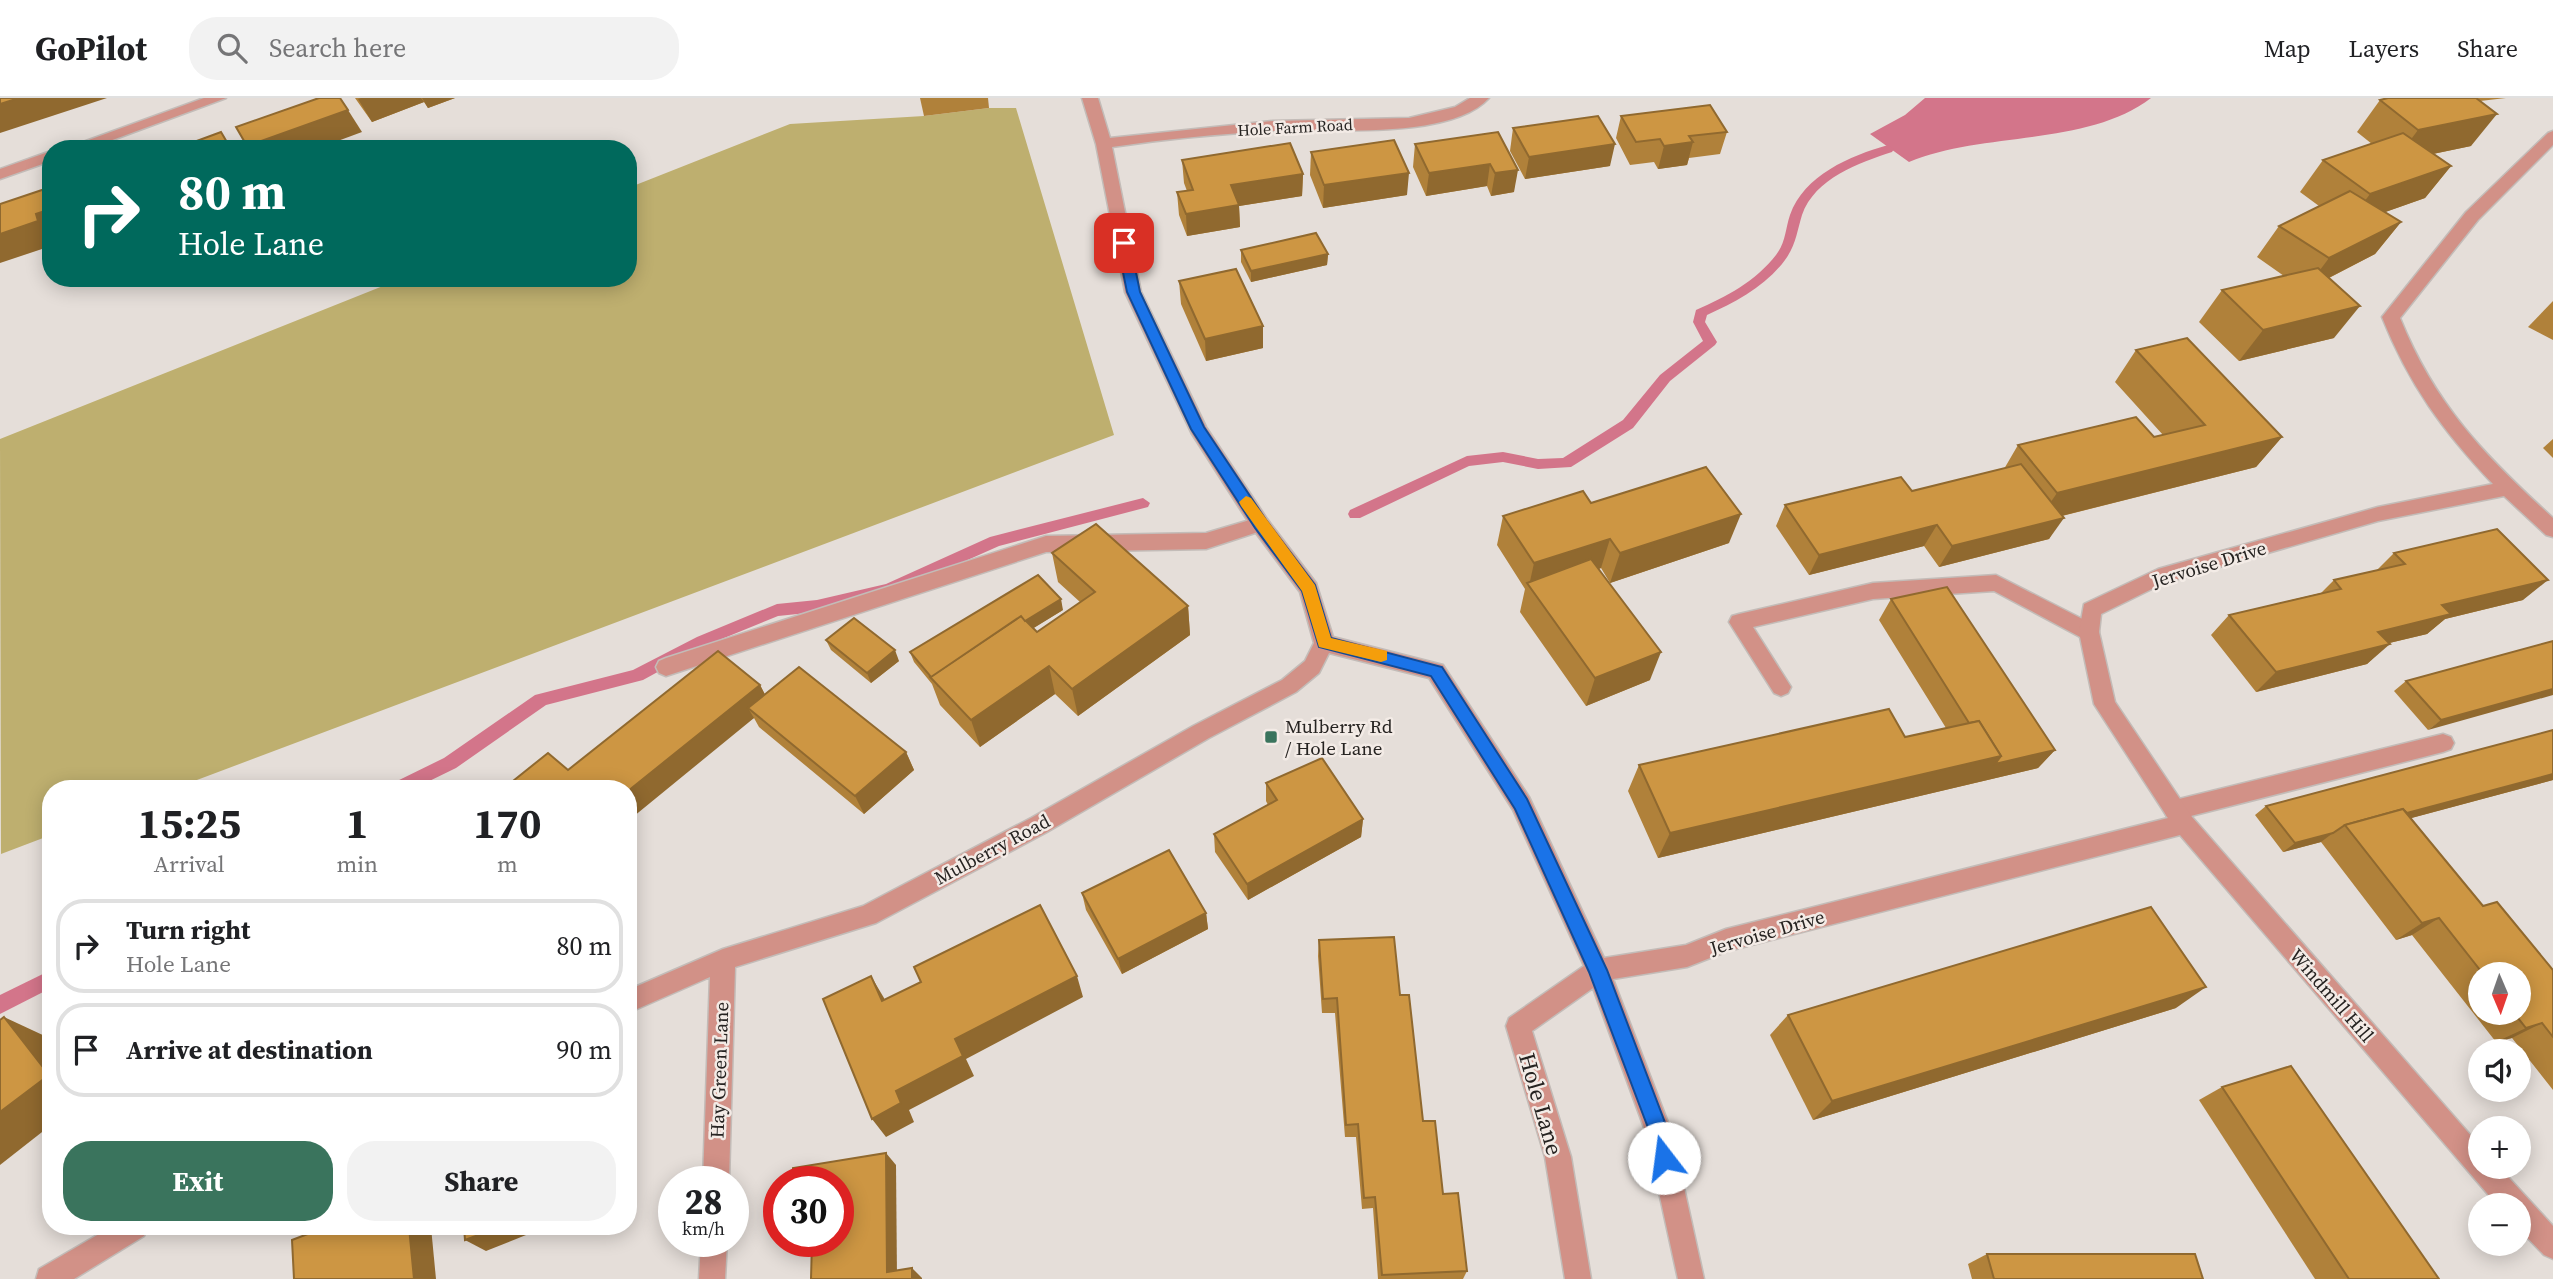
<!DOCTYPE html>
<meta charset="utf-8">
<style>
:root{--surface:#fff;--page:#f2f2f2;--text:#202124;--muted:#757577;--line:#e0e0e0;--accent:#3a745d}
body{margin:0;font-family:"Source Serif 4",serif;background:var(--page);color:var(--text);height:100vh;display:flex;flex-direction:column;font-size:26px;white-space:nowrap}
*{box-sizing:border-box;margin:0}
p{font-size:23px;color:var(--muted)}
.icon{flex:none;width:38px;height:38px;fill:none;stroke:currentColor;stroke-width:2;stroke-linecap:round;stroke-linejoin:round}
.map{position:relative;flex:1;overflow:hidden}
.sheet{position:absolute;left:42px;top:682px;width:595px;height:455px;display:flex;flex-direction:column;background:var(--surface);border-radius:28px;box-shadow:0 4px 18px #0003}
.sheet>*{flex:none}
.banner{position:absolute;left:42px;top:42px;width:595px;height:147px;border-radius:28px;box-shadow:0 4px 18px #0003;background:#00695c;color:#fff;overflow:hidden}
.needle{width:46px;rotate:178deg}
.fabs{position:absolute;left:2468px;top:864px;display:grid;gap:14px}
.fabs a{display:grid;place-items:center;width:63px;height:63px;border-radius:50%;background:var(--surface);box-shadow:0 4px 18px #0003;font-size:35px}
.speed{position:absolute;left:658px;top:1068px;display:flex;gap:14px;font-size:35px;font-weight:700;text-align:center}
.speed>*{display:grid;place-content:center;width:91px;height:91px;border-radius:50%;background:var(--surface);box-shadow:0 4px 18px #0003;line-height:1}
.speed small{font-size:18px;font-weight:400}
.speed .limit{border:10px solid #d22;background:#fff;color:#111}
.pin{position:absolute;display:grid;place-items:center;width:60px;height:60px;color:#fff;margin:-30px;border-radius:14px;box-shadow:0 4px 10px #0006}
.me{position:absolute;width:77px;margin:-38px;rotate:345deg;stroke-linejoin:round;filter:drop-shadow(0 0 5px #0008)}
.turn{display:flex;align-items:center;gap:24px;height:147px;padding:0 21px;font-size:32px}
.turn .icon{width:91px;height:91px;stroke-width:2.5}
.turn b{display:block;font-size:49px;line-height:60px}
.eta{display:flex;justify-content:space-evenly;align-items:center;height:119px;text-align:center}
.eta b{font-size:42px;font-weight:700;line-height:49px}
.button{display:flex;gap:14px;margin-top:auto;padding:14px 21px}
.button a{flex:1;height:80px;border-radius:28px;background:var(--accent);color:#fff;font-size:28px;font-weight:700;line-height:80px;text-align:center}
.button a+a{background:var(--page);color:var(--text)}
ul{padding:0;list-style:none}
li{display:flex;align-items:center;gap:21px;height:94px;margin:0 14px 10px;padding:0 7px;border:4px solid var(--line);border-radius:28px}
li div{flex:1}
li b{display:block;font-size:26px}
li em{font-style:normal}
header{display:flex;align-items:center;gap:42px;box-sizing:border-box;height:98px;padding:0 35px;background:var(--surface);border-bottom:2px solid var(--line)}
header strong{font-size:33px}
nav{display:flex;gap:38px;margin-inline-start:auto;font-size:24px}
.search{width:490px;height:63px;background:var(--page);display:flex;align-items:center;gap:18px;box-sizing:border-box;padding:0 24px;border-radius:28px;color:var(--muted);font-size:26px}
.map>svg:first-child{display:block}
.green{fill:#beaf6f}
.water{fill:#d3758a}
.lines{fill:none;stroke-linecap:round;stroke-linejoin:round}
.stream{fill:#d3758a;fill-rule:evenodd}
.lane-casing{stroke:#c3bcb8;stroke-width:3}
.street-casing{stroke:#c3bcb8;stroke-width:3}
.lane{fill:#d29187;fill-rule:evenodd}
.street{fill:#d29187;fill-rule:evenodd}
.wall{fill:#b0813a;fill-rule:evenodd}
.shaded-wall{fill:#90692f}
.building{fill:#cd9643;stroke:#90692f;stroke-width:2}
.route{fill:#1a73e8;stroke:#114b97;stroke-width:2}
.slow{fill:#f59e0b}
.poi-dot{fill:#3a745d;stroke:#f3ebe6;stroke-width:2.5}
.labels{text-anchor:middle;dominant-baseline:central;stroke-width:5;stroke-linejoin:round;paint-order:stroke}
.far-street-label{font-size:16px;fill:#262321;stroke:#f3ebe6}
.street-label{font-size:19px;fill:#262321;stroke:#f3ebe6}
.poi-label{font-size:19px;fill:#262321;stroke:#f3ebe6;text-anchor:start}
.near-street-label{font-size:23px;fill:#262321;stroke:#f3ebe6}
</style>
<header>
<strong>GoPilot</strong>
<div class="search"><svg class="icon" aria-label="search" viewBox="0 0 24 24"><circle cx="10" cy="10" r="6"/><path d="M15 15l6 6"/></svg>Search here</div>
<nav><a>Map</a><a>Layers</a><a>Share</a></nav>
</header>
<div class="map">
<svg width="2553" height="1181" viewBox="0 0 2553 1181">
<rect width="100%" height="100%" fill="#e5ded9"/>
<polygon class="green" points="989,10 1016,10 1114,337 173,691 51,691 51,737 1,756 0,341 403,180 628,180 628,90 790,26 924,18"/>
<path class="water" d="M1925 0H2151C2087 49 1982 33 1909 64L1870 36 1905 17Z"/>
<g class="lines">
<g class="stream">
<path d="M1888 47 1894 51 1892 54C1859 65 1815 80 1802 117 1797 133 1796 147 1785 162 1766 188 1736 204 1707 217L1705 224 1717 244 1715 247 1670 283 1633 330 1571 369 1538 371 1503 364 1469 368 1360 420H1350L1348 416 1350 412 1467 358 1503 354 1538 361 1563 360 1623 322 1660 277 1703 243 1693 224 1696 212C1726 199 1756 183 1776 157 1786 144 1785 132 1790 117 1804 77 1850 58 1888 47Z"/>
<polygon points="1143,400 1150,405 1148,409 999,448 889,497 817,514 778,518 707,547 643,582 546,607 456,670 413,691 389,691 391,686 444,660 535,597 633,572 697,539 777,506 817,502 886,486 990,439"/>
<polygon points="51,872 51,890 0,916 0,897"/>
</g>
<defs>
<g id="lane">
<polygon points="1260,419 1270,426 1267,431 1206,451 1046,454 666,578 659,575 656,569 659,563 666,560 1046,438 1206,435"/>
<polygon points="1996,477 2096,528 2099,534 2096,540 2082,540 1994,493 1873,501 1753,529 1791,589 1788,595 1781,598 1774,595 1729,524 1732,518 1739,516 1873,485"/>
<polygon points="2443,636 2451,639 2454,645 2451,651 2443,654 2175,722 2167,719 2164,712 2167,705 2175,702"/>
</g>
<g id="street">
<polygon points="204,0 226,0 88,51 64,51"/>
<path d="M1082 0H1098L1110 40 1273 23 1409 20 1455 9 1470 0H1489C1450 43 1326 30 1271 33 1218 36 1165 41 1112 49L1141 194 1206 329 1267 421 1316 485 1333 539 1443 567 1529 699 1604 860 1686 847 1726 831 2168 720 2094 606 2079 534 2084 506 2158 471 2378 409 2493 386C2443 333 2409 287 2382 219L2466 114 2548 35 2553 33V47L2478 122 2400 220C2435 307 2485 358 2553 420V439L2546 437 2504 398 2378 423 2164 485 2101 516 2099 534 2115 604 2192 719 2480 1048V1069H2499L2553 1128V1161L2544 1157 2518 1130V1108H2498L2180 737 1728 853 1687 869 1613 881 1672 1035 1704 1181H1678L1646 1035 1593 890 1532 933 1571 1059 1591 1181H1565L1545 1059 1506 928 1509 920 1584 868 1513 712 1429 580 1329 555 1319 575 1296 594 1209 640 1047 734 876 825 735 869 729 1083H703L710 879 628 915V892L723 851 863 808 1031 720 1193 628 1282 582 1305 563 1314 545 1300 494 1253 431 1192 336 1125 194 1096 46Z"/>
<polygon points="51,53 51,63 0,81 0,71"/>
<polygon points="111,1129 148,1129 144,1138 74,1181 36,1181 39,1171"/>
<polygon points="701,1143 727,1143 725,1181 699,1181"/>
</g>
</defs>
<use href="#lane" class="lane-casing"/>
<use href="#street" class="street-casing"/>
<use href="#lane" class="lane"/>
<use href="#street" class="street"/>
</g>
<g class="wall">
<polygon points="355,0 455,0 428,10 424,4 372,24"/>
<polygon points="920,0 988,0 989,10 924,18"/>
<polygon points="2388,0 2506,0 2480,3 2471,48 2433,56 2451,68 2425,100 2385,114 2401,124 2375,156 2329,180 2334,240 2239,263 2199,224 2222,192 2284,178 2257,159 2279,128 2319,108 2300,94 2323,62 2372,46 2357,34 2380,2"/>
<polygon points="1621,18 1727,34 1720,56 1689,60 1687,67 1658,71 1654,64 1630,67 1616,40"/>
<polygon points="1513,30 1610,68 1525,81 1510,53"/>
<polygon points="1498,34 1514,94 1491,98 1487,88 1426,98 1413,69 1415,46"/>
<polygon points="1311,54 1407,97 1323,110 1310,77"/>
<polygon points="1182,62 1303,76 1302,98 1239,108 1240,129 1187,138 1179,117 1177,94 1187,93 1184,85"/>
<polygon points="1241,152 1328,156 1327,167 1251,184 1241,164"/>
<polygon points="1179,183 1263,250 1206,263 1181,206"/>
<polygon points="2553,203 2553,242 2528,229"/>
<polygon points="2136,252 2282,339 2256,369 2062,418 2049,441 1939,469 1924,448 1809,477 1776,428 1785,407 1912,393 2004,371 2018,347 2154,339 2163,337 2115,284"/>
<polygon points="2553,341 2553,360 2543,350"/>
<polygon points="1591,405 1729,445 1610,485 1601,470 1599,471 1650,582 1586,608 1520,514 1525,491 1497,447 1503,418"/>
<polygon points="1052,455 1188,508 1190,537 1078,618 1055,596 980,649 940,607 932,586 914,564 910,554 1063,512 1033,530 1037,534 1080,504 1058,484"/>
<polygon points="2394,455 2523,502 2445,521 2427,536 2389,545 2367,566 2256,594 2211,537 2229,517 2321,495 2334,482 2376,473"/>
<polygon points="1891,501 2055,652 2038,670 1658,760 1628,693 1639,667 1905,639 1946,630 1879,522"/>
<polygon points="826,542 899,563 871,585 831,552"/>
<polygon points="2553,543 2428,632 2394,593 2406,583"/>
<polygon points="760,587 765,597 906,654 914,672 864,716 759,629 754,620 628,691 568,672"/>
<path d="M2553 632V682L2411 720 2483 808 2553 872V992L2512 940 2496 944 2412 837 2396 842 2321 744 2283 754 2255 717 2266 708ZM2480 877H2518V915H2480Z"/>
<polygon points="1266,685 1363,721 1361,739 1248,802 1215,754 1214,736 1268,707 1266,703"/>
<polygon points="1082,795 1206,815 1208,831 1122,876 1086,812"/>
<polygon points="1319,842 1400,897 1423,1023 1443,1096 1467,1173 1463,1181 1378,1181 1373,1110 1362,1111 1356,1039 1345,1039 1335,915 1322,915 1318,858"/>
<polygon points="2176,910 1813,1022 1770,937 1788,917"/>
<polygon points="2222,989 2439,1181 2315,1181 2199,1002"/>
<polygon points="1987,1156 2203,1181 1972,1181 1968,1166"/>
</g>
<g class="shaded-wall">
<polygon points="19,0 107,0 0,35 0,6"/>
<polygon points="361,0 421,0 424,4 372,24 358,1"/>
<polygon points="422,0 455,0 428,10"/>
<polygon points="348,12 362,34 316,51 249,51 247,48"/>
<polygon points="2497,16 2471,48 2394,64 2418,32"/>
<polygon points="1693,44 1687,67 1658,71 1664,48"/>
<polygon points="1615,46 1610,68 1525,81 1529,59"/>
<polygon points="1490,66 1487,88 1426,98 1429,75"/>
<polygon points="2451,68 2425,100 2346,128 2370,96"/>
<polygon points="1518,72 1514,94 1491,98 1495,75"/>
<polygon points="1409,75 1407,97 1323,110 1324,87"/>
<polygon points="1303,76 1302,98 1239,108 1240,129 1187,138 1186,116 1231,87"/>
<polygon points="51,111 51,148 0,165 0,136 36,116"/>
<polygon points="2401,124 2375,156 2305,192 2329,160"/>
<polygon points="1328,156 1327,167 1251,184 1251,173"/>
<polygon points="2360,208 2334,240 2239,263 2263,232"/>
<polygon points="1263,228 1263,250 1206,263 1205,241"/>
<polygon points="2282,339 2256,369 2037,424 2057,395"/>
<polygon points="1741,416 1729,445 1610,485 1620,455"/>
<polygon points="2064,420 2049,441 1939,469 1952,448"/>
<polygon points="1937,427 1924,448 1809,477 1819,457"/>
<polygon points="1610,441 1601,470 1532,493 1529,488 1534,465"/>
<polygon points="2548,482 2523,502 2445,521 2427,536 2356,553 2378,534 2442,507"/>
<polygon points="1061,501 1063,512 938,589 932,580"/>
<polygon points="1188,508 1190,537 1078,618 1072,591"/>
<polygon points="2390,546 2367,566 2256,594 2276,574"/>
<polygon points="895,552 899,563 871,585 867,575"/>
<polygon points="1661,554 1650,582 1586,608 1595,580"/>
<polygon points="1049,568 1055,596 980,649 971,622"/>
<polygon points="760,587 770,606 748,610 754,620 628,723 628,693"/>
<polygon points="2553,591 2553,597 2428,632 2441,622"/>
<polygon points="2055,652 2038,670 1658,760 1670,735 2001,658"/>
<polygon points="906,654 914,672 864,716 855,698"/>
<polygon points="2553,676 2553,682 2352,736 2348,731"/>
<polygon points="1363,721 1361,739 1248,802 1247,786"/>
<polygon points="2333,735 2321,744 2283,754 2295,745"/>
<polygon points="1206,815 1208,831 1122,876 1118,861"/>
<polygon points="2439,820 2412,837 2396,842 2422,825"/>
<polygon points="871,878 884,900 895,924 882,903"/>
<polygon points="1077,878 1083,899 966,961 974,978 909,1012 914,1024 886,1039 872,1021 896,993 955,941"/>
<polygon points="2206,889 2176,910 1813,1022 1832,1003"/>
<polygon points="4,919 47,939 51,945 51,1027 0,1067 0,1014"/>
<polygon points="2542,925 2512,940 2496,944 2526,930"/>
<polygon points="886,1055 896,1067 897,1181 887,1174"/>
<polygon points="409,1129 431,1129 436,1181 414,1181"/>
<polygon points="500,1129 546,1129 486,1153 465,1142"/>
<polygon points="912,1170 922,1180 922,1181 912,1181"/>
</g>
<g class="building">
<polygon points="0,0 19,0 0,6"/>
<polygon points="319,0 340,0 348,12 247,48 236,29"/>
<polygon points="2388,0 2476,0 2497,16 2418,32 2380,2"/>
<polygon points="1710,7 1727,34 1689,38 1693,44 1664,48 1660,41 1636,44 1621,18"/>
<polygon points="1598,18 1615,46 1529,59 1513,30"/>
<polygon points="221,34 231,51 175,51"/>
<polygon points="1498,34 1518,72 1495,75 1490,66 1429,75 1415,46"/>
<polygon points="2403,35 2451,68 2370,96 2323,62"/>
<polygon points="1394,42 1409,75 1324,87 1311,54"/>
<polygon points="1290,45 1303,76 1231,87 1239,107 1186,116 1177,94 1193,92 1182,62"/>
<polygon points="51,89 51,111 36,116 38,123 0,136 0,106"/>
<polygon points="2350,93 2401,124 2329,160 2279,128"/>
<polygon points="1316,135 1328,156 1251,173 1241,152"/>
<polygon points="2318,170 2360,208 2263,232 2222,192"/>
<polygon points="1236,171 1263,228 1205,241 1179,183"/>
<polygon points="2187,240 2282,339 2057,395 2018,347 2136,319 2154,339 2205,327 2136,252"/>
<polygon points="2021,366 2064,420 1952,448 1937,427 1819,457 1785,407 1901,379 1912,393"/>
<polygon points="1706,369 1741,416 1620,455 1610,441 1534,465 1503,418 1583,393 1591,405"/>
<polygon points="1096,426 1188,508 1072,591 1049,568 971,622 930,579 1021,518 1037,534 1095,494 1052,455"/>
<polygon points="2497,431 2548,482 2442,507 2451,516 2378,534 2390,546 2276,574 2229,517 2341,491 2334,482 2405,466 2394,455"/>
<polygon points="1591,461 1661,554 1595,580 1527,485"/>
<polygon points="1038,477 1061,501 1025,523 1021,518 931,579 910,554"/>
<polygon points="1947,489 2055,652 1995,666 2001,658 1979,623 1969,625 1891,501"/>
<polygon points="854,520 895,552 867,575 826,542"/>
<polygon points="2553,543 2553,591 2441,622 2406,583"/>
<polygon points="718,553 760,587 628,693 628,691 503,691 548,655 568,672"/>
<polygon points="799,569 906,654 855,698 748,610"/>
<polygon points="1889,611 1905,639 1979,623 2001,658 1670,735 1639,667"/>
<polygon points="2553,632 2553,676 2407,715 2403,711 2345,727 2333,735 2295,745 2266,708"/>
<polygon points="1322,660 1363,721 1247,786 1214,736 1277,702 1266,685"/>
<polygon points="2403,711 2483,808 2497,804 2553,872 2553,939 2542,925 2526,930 2514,915 2518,915 2518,877 2484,877 2439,820 2422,825 2345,727"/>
<polygon points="1169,752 1206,815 1118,861 1082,795"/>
<polygon points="1040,807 1077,878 955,941 963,958 896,993 901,1005 872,1021 823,901 871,878 882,903 921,884 914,869"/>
<polygon points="2151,809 2206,889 1832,1003 1788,917"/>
<polygon points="1394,839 1400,897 1409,897 1423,1023 1435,1023 1443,1096 1458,1095 1467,1173 1382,1177 1375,1099 1364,1100 1358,1026 1346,1027 1337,900 1323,901 1319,842"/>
<polygon points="4,919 49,977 0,1014 0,922"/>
<polygon points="2291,968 2439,1181 2349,1181 2222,989"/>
<polygon points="886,1055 887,1174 912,1170 912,1181 811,1181 812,1143 838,1143 838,1083 793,1083 793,1070"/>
<polygon points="326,1129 409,1129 414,1181 294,1181 292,1142"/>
<polygon points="464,1129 500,1129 465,1142"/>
<polygon points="1987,1156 2195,1156 2203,1181 1994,1181"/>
</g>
<polygon class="route" points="1124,141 1130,145 1140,194 1204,329 1266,422 1315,487 1331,540 1442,569 1527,701 1607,872 1669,1035 1674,1060 1671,1067 1664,1070 1658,1067 1650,1035 1589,874 1515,711 1431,578 1319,549 1302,493 1255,430 1191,331 1127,194 1117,145"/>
<polygon class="slow" points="1246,398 1251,400 1315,487 1331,540 1387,553 1387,562 1381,564 1319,549 1302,493 1241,408 1239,404"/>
<rect class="poi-dot" x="1264" y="632" width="14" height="14" rx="3.5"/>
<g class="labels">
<g class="far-street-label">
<text transform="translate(1295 29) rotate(-3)">Hole Farm Road</text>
</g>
<g class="street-label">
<text transform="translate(2209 466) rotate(-17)">Jervoise Drive</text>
<text transform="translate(992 751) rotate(-28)">Mulberry Road</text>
<text transform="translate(1767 834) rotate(-16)">Jervoise Drive</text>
<text transform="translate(2332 897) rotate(49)">Windmill Hill</text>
<text transform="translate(719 972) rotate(-88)">Hay Green Lane</text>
</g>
<g class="poi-label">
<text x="1285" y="628">Mulberry Rd<tspan x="1285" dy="22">/ Hole Lane</tspan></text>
</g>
<g class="near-street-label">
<text transform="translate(1541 1006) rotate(74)">Hole Lane</text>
</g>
</g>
</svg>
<div class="fabs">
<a><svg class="needle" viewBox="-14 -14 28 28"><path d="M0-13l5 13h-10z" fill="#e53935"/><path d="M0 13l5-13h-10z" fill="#757577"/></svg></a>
<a><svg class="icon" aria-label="sound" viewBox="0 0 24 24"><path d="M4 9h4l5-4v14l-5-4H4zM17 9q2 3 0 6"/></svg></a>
<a>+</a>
<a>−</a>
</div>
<div class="speed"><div>28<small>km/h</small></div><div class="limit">30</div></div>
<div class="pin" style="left:1124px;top:145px;background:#d93025"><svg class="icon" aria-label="arrive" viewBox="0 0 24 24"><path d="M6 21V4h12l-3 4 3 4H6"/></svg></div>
<svg class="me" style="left:1664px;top:1060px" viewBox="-20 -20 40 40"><circle r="19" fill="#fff"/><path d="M0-13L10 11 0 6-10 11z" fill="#1a73e8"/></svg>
<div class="banner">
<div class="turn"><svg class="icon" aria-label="right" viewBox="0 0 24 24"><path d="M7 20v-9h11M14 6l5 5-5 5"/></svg><div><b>80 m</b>Hole Lane</div></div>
</div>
<section class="sheet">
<div class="eta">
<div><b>15:25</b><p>Arrival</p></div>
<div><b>1</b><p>min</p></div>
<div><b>170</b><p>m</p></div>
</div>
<ul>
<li><svg class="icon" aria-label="right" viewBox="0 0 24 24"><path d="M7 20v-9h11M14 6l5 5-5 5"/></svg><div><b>Turn right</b><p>Hole Lane</p></div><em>80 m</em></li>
<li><svg class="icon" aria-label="arrive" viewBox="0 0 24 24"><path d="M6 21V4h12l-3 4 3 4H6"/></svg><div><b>Arrive at destination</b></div><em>90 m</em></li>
</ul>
<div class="button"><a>Exit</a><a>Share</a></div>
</section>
</div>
